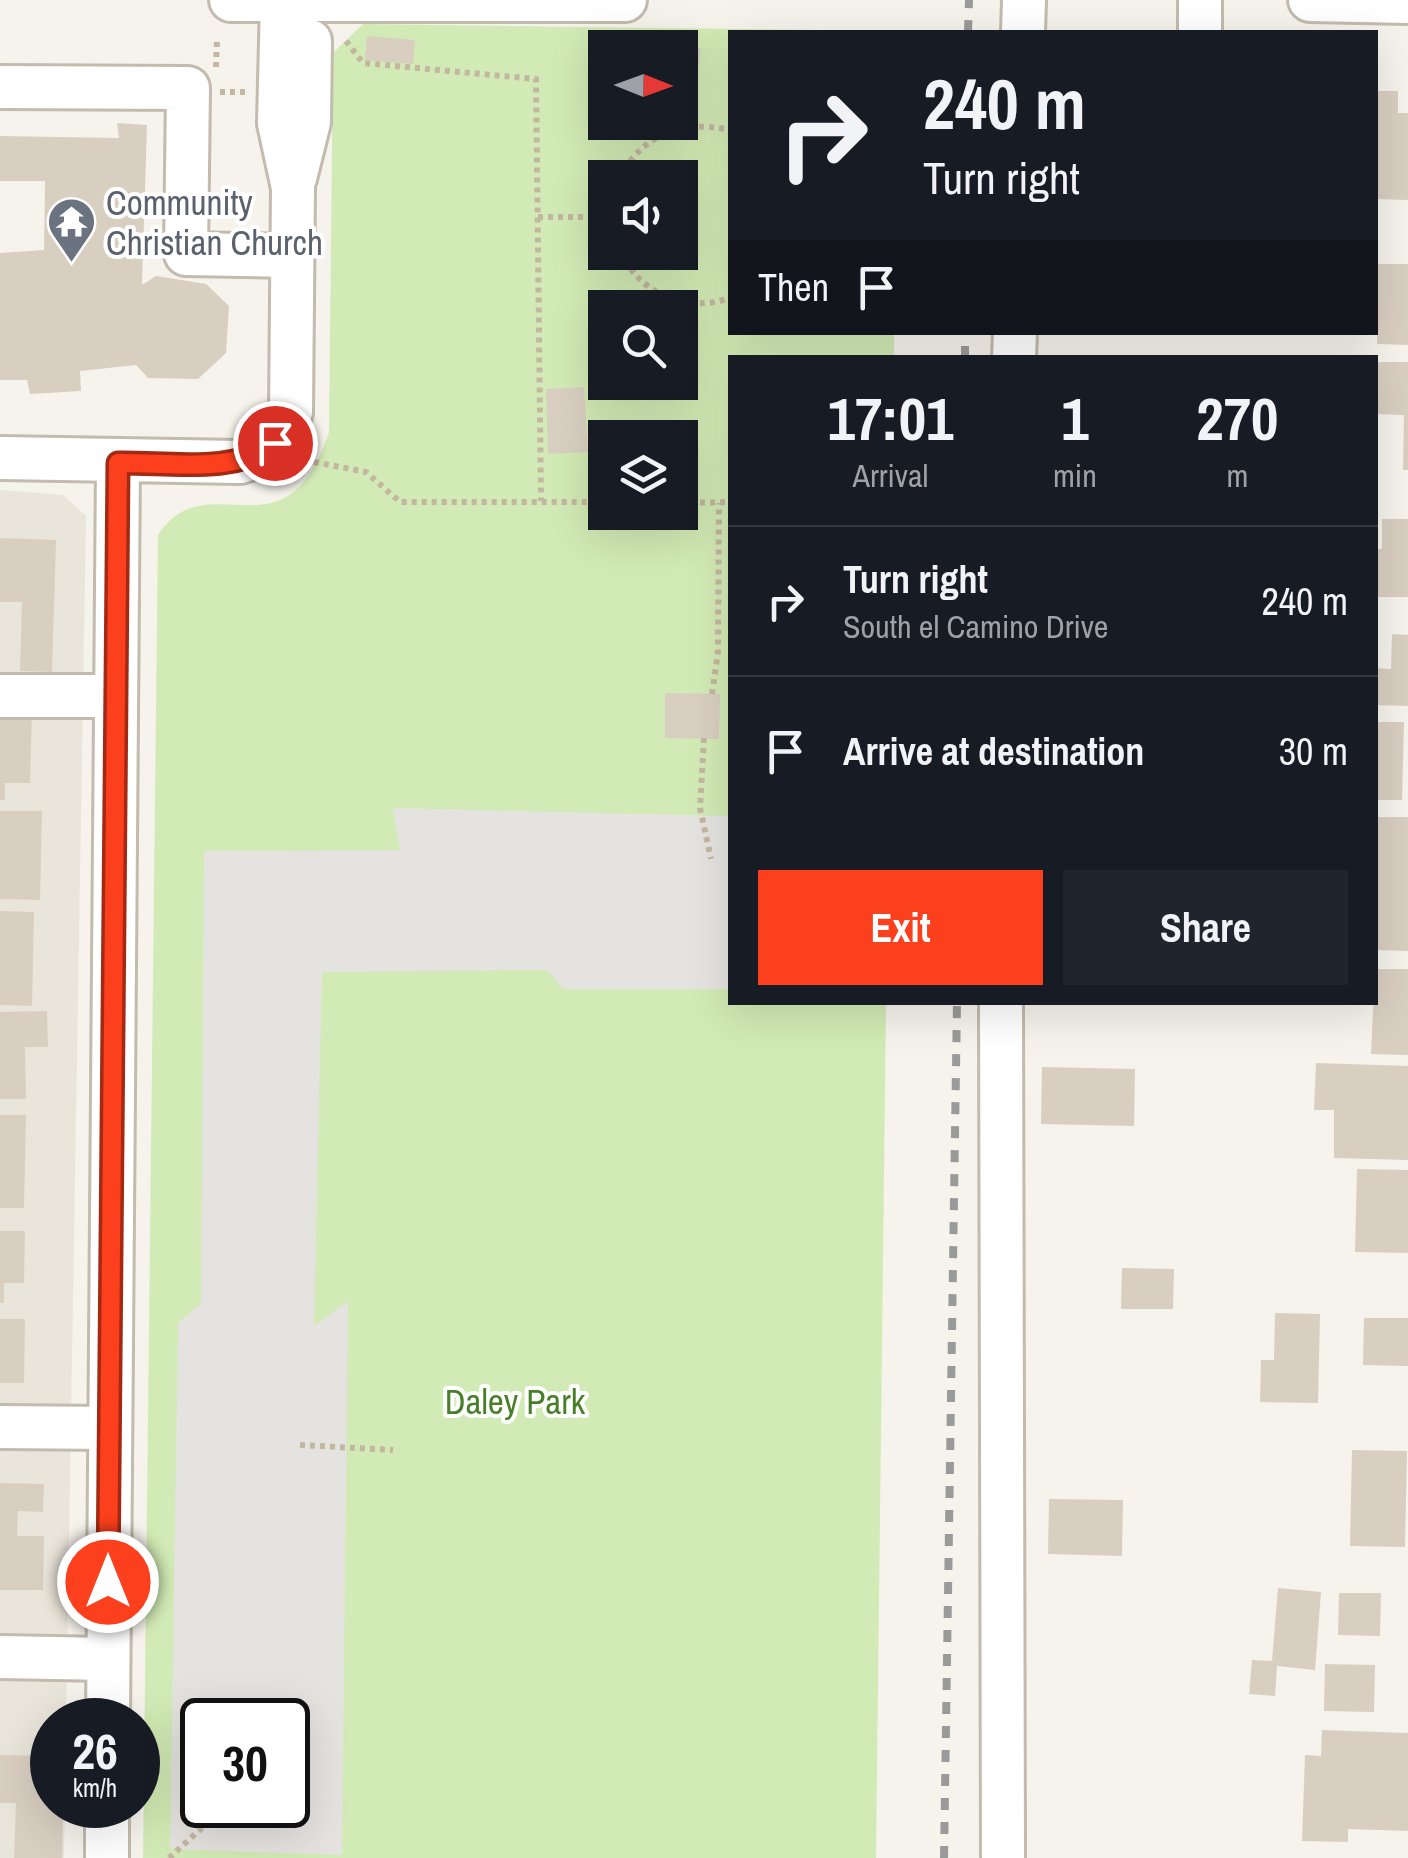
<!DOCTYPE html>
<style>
:root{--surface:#171b24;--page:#20242c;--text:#f1f3f6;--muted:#9ea1a6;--line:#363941;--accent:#fc3f1d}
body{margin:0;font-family:"Archivo Narrow",sans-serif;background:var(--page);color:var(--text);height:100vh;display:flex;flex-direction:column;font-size:38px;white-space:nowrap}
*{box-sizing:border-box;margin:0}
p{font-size:32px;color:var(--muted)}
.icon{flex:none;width:55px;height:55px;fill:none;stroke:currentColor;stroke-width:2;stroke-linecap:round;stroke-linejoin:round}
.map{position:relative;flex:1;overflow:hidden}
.side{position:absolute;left:728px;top:355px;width:650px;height:650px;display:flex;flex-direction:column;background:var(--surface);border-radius:0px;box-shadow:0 10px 40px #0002}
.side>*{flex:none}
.banner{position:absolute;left:728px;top:30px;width:650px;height:305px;border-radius:0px;box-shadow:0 10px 40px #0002;background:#171b24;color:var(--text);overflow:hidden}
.needle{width:65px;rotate:91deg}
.tools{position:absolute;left:588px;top:30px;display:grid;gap:20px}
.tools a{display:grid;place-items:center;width:110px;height:110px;border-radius:0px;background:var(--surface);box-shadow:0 10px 40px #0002;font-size:50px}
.speed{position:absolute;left:30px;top:1698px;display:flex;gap:20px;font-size:50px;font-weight:700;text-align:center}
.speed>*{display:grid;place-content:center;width:130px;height:130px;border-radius:50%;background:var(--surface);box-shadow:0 10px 40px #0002;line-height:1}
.speed small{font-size:25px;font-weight:400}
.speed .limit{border:5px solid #111;border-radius:15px;background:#fff;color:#111}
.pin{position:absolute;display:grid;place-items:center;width:85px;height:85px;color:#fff;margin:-42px;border:5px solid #fff;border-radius:50%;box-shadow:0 2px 10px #0007}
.me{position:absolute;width:110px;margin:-55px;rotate:0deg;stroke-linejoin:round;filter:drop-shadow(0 0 8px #0008)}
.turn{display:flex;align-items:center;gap:35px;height:210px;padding:0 30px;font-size:45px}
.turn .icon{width:130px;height:130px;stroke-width:2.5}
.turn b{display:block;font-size:70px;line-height:85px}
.then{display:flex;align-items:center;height:95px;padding:0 30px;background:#0003;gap:20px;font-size:38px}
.eta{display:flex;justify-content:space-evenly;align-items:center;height:170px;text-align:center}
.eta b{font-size:60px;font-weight:700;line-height:70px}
.cta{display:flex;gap:20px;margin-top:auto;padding:20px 30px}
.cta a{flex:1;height:115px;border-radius:0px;background:var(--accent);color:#fff;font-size:40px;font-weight:700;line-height:115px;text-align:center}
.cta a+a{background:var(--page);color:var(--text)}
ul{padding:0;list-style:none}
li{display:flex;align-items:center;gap:30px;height:150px;padding:0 30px;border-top:2px solid var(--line)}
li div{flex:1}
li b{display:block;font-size:38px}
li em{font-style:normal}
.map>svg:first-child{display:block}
.residential{fill:#eae5da}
.green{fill:#d2eab5;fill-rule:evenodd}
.parking{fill:#e5e3e0;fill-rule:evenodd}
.building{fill:#d8cfc1}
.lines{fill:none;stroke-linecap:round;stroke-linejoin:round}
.minor-casing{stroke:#c2bbae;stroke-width:48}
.path{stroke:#c4b79f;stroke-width:6;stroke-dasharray:5 5;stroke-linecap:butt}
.minor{stroke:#fff;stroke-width:42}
.rail{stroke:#9a9a9a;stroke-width:8;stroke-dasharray:12 12;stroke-linecap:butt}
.route-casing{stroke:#a42913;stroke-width:25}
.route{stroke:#fc3f1d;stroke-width:18}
.labels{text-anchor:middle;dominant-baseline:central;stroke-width:8;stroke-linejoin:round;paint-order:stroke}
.worship-label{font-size:35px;fill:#5b616d;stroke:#fff;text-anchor:start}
.park-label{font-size:35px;fill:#4a7f2a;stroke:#fff}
</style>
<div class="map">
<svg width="1408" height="1858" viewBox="0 0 1408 1858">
<rect width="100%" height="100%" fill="#f6f3ec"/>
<polygon class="residential" points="0,490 63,495 86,516 66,1720 52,1720 52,1805 65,1805 64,1858 0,1858"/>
<path class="green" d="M363 24 897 31 730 32V332L894 333V357L730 358V1002L886 1003 876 1858H143L158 535C208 459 285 566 329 432L333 53ZM605 48H680V122H605ZM605 178H680V252H605ZM605 308H680V382H605ZM605 438H680V512H605ZM202 1720H288V1805H202Z"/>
<path class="parking" d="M393 808 730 816V989H563L547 970 322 972 314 1326 348 1301 342 1855 170 1849 178 1323 201 1304 204 851 400 850ZM288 1720V1805H202V1720Z"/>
<g class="building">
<polygon points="367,36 415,40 413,64 365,60"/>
<polygon points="680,46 701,48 697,83 680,82"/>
<polygon points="1375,91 1398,91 1398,113 1408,113 1408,200 1375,199"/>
<polygon points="117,123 147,125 142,285 156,276 206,284 229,306 226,353 198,379 148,378 136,365 80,371 81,391 30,394 27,380 0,380 0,253 44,250 45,181 0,181 0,136 119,138"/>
<polygon points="1378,264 1408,264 1408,345 1377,344"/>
<polygon points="1375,362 1408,362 1408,470 1403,470 1404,415 1375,414"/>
<polygon points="584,387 588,452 548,454 546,389"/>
<polygon points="1382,519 1408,519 1408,597 1375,597 1375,549 1382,549"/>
<polygon points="0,538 56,540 52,672 20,671 22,602 0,602"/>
<polygon points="1392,634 1408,635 1408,706 1375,705 1375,668 1391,669"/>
<polygon points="665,693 720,694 719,739 665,738"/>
<polygon points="0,709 32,710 30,783 5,783 5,800 0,800"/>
<polygon points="1375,722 1404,722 1402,800 1375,800"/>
<polygon points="0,811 42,811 40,900 0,899"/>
<polygon points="1375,817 1408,817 1408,951 1375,950"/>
<polygon points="0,911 34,912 32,1006 0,1005"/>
<polygon points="1375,969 1408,969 1408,1055 1371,1054"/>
<polygon points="47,1011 48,1047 25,1047 26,1099 0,1099 0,1012"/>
<polygon points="1316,1063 1408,1066 1408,1160 1334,1158 1334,1110 1314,1110"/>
<polygon points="1042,1067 1135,1069 1134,1126 1041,1124"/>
<polygon points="0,1115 26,1115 24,1208 0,1208"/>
<polygon points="1357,1169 1408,1170 1408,1253 1355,1252"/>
<polygon points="0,1231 25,1231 24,1283 4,1283 4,1303 0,1303"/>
<polygon points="1122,1268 1174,1269 1173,1309 1121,1309"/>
<polygon points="1275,1313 1320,1314 1318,1403 1260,1402 1261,1360 1274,1360"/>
<polygon points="1364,1318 1408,1318 1408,1366 1363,1365"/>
<polygon points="0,1319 25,1319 24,1383 0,1383"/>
<polygon points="1352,1450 1407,1451 1405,1547 1350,1546"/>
<polygon points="0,1483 44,1484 43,1512 18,1511 17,1536 44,1536 43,1590 0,1590"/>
<polygon points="1049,1499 1123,1500 1122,1556 1048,1554"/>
<polygon points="1278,1588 1321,1592 1315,1670 1277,1666 1275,1696 1249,1694 1252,1660 1272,1661"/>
<polygon points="1339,1593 1381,1593 1380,1636 1338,1635"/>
<polygon points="1325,1664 1375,1665 1374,1712 1324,1711"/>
<polygon points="1322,1730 1408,1733 1408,1831 1348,1829 1348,1842 1302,1841 1305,1755 1321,1756"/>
<polygon points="0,1755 42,1756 42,1797 52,1797 52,1805 63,1805 62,1858 14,1858 16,1803 0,1803"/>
</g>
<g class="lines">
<defs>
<g id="minor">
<polyline points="231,0 270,0"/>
<polyline points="298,0 625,0"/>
<polyline points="1310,0 1408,2"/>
<polyline points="1023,32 1024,0"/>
<polyline points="1200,32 1200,0"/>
<polyline points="0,87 188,88 186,254 292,256"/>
<polyline points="295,178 309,122 310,41"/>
<polyline points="1014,358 1015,332"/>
<path d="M0 458 240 462C267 454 284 439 291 412L293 188 279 123 282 0"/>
<polyline points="0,696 116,696"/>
<polyline points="1001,1002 1003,1858"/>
<polyline points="0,1427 110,1428"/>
<polyline points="0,1657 108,1659"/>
<polyline points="108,1720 118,463"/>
<polyline points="107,1858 107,1805"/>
</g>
</defs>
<use href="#minor" class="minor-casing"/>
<g class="path">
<polyline points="346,41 363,63 536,79 541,501"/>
<polyline points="216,67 217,38"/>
<polyline points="220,92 247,92"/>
<path d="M619 178C644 133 682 120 730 130"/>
<polyline points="538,217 605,217"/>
<path d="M620 252C642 295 685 313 730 298"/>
<polyline points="314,462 366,472 400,502 605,502"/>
<polyline points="680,503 730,502"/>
<polyline points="712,694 718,652 719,503"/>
<polyline points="704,738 700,808 711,859"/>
<polyline points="300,1445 393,1450"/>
<polyline points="169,1858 205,1825"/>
</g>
<use href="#minor" class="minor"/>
<g class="rail">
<polyline points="968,32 969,0"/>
<polyline points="965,358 965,332"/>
<polyline points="944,1858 957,1002"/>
</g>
</g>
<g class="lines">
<defs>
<path id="route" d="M108 1582 118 463C167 462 236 475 275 443"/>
</defs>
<use href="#route" class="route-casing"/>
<use href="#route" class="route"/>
</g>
<defs>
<symbol id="temple-pin" viewBox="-11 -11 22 30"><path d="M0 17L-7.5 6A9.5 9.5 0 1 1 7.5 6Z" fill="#6b7280" stroke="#fff"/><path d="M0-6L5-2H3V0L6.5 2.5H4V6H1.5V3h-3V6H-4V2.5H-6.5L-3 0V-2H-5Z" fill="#fff"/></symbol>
</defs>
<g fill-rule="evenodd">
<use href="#temple-pin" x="44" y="194" width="55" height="75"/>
</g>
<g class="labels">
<g class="worship-label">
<text x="106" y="202">Community<tspan x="106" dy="40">Christian Church</tspan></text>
</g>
<g class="park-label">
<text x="515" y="1401">Daley Park</text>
</g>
</g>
</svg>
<div class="tools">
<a><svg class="needle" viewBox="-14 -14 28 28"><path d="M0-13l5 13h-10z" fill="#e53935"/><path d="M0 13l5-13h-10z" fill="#9ea1a6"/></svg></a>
<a><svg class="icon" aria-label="sound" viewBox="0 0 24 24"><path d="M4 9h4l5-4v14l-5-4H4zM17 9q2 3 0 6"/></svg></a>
<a><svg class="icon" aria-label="search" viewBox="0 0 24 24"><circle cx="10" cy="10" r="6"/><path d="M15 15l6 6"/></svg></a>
<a><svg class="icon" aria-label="layers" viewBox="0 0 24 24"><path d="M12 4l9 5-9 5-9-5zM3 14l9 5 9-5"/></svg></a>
</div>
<div class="speed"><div>26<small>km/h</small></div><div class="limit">30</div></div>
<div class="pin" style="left:275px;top:443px;background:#d93025"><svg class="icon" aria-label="arrive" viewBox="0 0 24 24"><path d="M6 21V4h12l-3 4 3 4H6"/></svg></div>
<svg class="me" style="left:108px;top:1582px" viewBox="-20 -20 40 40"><circle r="17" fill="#fc3f1d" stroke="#fff" stroke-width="3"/><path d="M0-11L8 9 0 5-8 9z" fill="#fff"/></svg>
<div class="banner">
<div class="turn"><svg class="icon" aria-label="right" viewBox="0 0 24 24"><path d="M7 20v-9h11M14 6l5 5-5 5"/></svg><div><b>240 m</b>Turn right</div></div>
<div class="then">Then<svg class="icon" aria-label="arrive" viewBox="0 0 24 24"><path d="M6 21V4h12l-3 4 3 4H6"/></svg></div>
</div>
<section class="side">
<div class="eta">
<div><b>17:01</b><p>Arrival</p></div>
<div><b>1</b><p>min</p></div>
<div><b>270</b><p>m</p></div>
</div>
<ul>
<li><svg class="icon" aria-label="right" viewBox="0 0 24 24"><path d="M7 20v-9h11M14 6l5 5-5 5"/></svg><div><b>Turn right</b><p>South el Camino Drive</p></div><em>240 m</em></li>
<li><svg class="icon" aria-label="arrive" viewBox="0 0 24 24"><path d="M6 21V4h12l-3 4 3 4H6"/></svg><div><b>Arrive at destination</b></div><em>30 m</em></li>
</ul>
<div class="cta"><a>Exit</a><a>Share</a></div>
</section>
</div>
